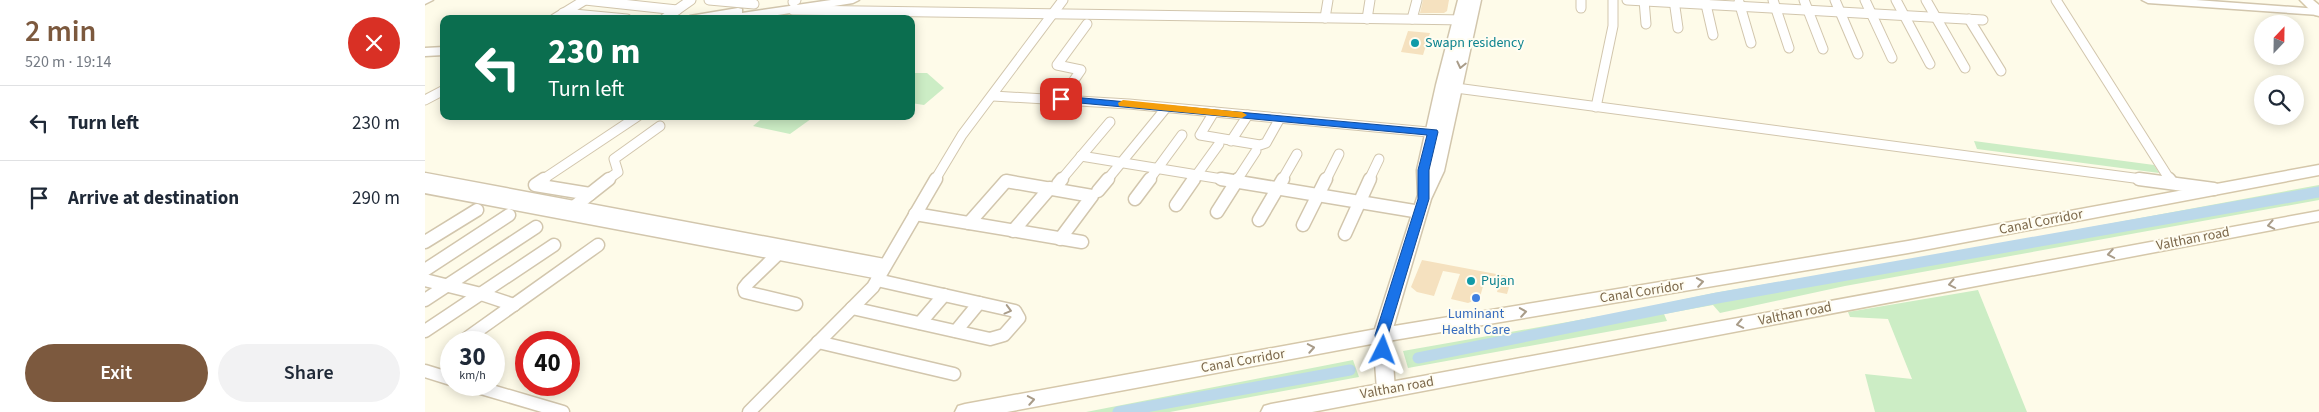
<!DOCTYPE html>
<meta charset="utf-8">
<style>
:root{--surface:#fff;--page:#f2f2f3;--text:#1f2937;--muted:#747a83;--line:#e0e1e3;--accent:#7c593e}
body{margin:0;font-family:"Source Sans 3",sans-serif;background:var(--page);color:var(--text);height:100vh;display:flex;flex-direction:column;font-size:19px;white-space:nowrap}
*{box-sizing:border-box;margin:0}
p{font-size:16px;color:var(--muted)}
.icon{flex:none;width:28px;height:28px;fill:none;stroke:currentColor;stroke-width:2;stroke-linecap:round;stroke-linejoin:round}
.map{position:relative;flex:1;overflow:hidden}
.sheet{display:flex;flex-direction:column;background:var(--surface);width:425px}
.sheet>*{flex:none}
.top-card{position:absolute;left:15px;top:15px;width:475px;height:105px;border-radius:10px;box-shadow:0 2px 12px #0003;background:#0b6e4f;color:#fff;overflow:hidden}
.needle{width:32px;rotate:22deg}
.buttons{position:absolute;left:1829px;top:15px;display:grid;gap:10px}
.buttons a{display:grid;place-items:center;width:50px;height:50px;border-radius:50%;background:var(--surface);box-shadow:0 2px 12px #0003;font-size:25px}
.speed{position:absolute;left:15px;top:331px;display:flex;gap:10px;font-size:25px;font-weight:700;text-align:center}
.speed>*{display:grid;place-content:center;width:65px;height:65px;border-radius:50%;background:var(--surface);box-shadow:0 2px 12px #0003;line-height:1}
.speed small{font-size:12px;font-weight:400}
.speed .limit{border:8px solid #d22;background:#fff;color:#111}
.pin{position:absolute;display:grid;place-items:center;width:42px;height:42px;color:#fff;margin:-21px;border-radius:10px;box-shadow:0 2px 8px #0006}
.me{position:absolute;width:55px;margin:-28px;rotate:3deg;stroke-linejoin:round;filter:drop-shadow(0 0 4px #0008)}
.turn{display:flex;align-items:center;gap:18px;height:105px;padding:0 25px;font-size:22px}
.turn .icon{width:65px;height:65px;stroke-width:2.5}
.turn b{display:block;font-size:35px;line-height:42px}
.round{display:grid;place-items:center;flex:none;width:52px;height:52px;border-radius:26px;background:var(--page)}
.headline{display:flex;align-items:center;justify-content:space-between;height:85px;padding:0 25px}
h1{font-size:30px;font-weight:600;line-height:38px;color:var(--accent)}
.cta{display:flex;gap:10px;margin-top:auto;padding:10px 25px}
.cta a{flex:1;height:58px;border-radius:30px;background:var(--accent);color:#fff;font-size:20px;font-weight:600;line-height:58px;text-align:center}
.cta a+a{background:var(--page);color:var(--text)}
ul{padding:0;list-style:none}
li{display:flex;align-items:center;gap:15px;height:75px;padding:0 25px;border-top:1px solid var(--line)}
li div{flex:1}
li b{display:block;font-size:19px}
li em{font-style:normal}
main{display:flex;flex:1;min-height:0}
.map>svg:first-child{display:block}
.green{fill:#ccedc5}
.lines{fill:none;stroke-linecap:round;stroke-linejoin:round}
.canal{stroke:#bbd8ea;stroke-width:11}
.building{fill:#f5e1bf}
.minor-far1-casing{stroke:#d2c6ad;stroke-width:11}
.minor-casing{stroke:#d2c6ad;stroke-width:15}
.tertiary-casing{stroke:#d2c6ad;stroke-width:3}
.secondary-casing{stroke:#d5c7aa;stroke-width:3}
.minor-far1{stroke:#fff;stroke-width:9}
.minor{stroke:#fff;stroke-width:12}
.tertiary{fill:#fff;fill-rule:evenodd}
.secondary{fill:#fff;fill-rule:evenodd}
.oneway{stroke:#a99c89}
.route{fill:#1a73e8;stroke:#114b97}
.slow{fill:#f59e0b}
.culture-dot{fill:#0f9aa8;stroke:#fffdf1;stroke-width:2}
.shop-dot{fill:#3f7fe0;stroke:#fffdf1;stroke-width:2}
.labels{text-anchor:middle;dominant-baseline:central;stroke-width:4;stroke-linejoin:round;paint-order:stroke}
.culture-label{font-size:14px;fill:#0d838f;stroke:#fffdf1;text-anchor:start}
.street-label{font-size:14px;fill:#7b674a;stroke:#fffdf1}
.shop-label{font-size:14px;fill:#366cbe;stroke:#fffdf1}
</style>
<main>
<section class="sheet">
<div class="headline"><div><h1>2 min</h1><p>520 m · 19:14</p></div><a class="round" style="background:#d93025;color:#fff"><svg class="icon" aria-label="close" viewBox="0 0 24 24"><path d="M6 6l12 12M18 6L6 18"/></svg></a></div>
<ul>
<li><svg class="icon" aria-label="left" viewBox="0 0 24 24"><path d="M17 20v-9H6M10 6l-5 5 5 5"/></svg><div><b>Turn left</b></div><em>230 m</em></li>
<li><svg class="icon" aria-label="arrive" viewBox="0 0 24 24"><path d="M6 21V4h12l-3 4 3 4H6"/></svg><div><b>Arrive at destination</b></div><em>290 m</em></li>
</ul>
<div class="cta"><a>Exit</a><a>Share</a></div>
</section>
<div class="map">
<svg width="1894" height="412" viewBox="0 0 1894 412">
<rect width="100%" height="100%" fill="#fefbe9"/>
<g class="green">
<polygon points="486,73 502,73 519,88 499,105 486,103"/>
<polygon points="340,116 390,116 365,134 328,126"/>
<polygon points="1549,141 1729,165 1734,173 1552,149"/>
<polygon points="1894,185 1894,200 1420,286 1295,313 1288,305 1239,314 1242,321 983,368 978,351 1199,312 1289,293 1548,249"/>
<polygon points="1553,290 1602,412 1450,412 1440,374 1487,379 1463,319 1425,317 1423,312"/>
<polygon points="928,360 934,377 745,412 661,412"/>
</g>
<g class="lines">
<g class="canal">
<polyline points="993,358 1292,298 1894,192"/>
<polyline points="693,412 925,370"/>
</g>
</g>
<g class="building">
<polygon points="998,0 1024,0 1022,11 1019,13 995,13"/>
<polygon points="983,31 1005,33 998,55 976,52"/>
<polygon points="997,260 1087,277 1082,294 1072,292 1075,282 1060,279 1055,297 1051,300 1043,303 1026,299 1035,274 1018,271 1009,296 992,292 986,287"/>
</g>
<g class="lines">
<defs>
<g id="minor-far1">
<polyline points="160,0 252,10"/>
<polyline points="284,0 329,4"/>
<polyline points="1156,0 1156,8"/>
<polyline points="1202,0 1558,20"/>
<polyline points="1219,0 1221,24"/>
<polyline points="1249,0 1253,28"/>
<polyline points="1280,0 1288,35"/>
<polyline points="1348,0 1364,48"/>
<polyline points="1379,0 1398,49"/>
<polyline points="1410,0 1433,54"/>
<polyline points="1440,0 1467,58"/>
<polyline points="1471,0 1505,64"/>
<polyline points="1501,0 1540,68"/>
<polyline points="1631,0 1745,180"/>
<polyline points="368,2 371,0"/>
<polyline points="1314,2 1326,43"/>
<polyline points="368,10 1041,20"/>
<polyline points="138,13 202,19"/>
<polyline points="900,18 903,0"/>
<polyline points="129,19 160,0"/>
<polyline points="239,19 266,0"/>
<polyline points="942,19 945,0"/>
<polyline points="987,19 992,0"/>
<polyline points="1544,19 1576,71"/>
<polyline points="1031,88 1724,180"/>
<polyline points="568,96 704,104 1014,133"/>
<polyline points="636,99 656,70 632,65 662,24"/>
<polyline points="0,100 19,90"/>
<polyline points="1171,107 1188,26 1188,0"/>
<polyline points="789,112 775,135 835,145 841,143 855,118"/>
<polyline points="806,141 823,115"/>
<polyline points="656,156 803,180"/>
<polyline points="0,179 7,180"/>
<polyline points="117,180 213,116"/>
<polyline points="182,180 193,172 189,159 235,126"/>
<polyline points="510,180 537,135 638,0"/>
<polyline points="636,180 685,122"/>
<polyline points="682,180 741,108"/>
<polyline points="724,180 757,135"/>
<polyline points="768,180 794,144"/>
<polyline points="812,180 831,151"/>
<polyline points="857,180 872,154"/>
<polyline points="901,180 914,154"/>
<polyline points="944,180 954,159"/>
</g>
<g id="minor">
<polyline points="0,179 459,265"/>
<polyline points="119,179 110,185 165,194 150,206"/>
<polyline points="796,179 995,212"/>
<polyline points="1714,179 1789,189"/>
<polyline points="1744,179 1747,183"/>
<polyline points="633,184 637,179"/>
<polyline points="0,187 455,273"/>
<polyline points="673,191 683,179"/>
<polyline points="165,194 184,179"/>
<polyline points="710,199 725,179"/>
<polyline points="751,205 769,179"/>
<polyline points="792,212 813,179"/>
<polyline points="490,214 657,242"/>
<polyline points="834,220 858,179"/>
<polyline points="544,223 581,181 667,196 635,239"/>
<polyline points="878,225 901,179"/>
<polyline points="588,231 625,188"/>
<polyline points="920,234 945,179"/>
<polyline points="0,242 52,210"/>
<polyline points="354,253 323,283 319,288 320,292 371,304"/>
<polyline points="0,270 84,215"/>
<polyline points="0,280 56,294 89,305"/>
<polyline points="0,300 111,227"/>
<polyline points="427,308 565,339 579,335 594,318 590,311 452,280"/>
<polyline points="495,323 519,295"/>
<polyline points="0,331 129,245"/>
<polyline points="531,331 554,303"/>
<polyline points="38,341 173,245"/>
<polyline points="393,342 529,374"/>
<polyline points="0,371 26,379"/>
<polyline points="46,385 138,412"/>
<polyline points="324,412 448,287 511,179"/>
</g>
<g id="tertiary">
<polygon points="0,0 8,0 0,4"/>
<polygon points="406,0 434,0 428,3 327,19 296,19 298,17 259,19 265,16 313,8 317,9 317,13"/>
<polygon points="1033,0 1056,0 1019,171 1006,199 966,335 970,390 967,395 961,397 955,395 952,390 948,335 993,195 992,170 1011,85"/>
<polygon points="1717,0 1771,0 1894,9 1894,15 1723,3"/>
<polygon points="19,47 19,55 0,56 0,48"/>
</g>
<g id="secondary">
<polygon points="1875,0 1888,0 1894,5 1894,16 1890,15"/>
<polygon points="1894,165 1894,175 1483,253 957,342 582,412 530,412 533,406 540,404 957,328 1483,241"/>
<polygon points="1894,211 1894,221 887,412 836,412 839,406 846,404"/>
</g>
</defs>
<use href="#minor-far1" class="minor-far1-casing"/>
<use href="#minor" class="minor-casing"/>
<use href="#tertiary" class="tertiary-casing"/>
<use href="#secondary" class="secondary-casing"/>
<use href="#minor-far1" class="minor-far1"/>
<use href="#minor" class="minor"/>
<use href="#tertiary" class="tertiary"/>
<use href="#secondary" class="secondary"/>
</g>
<defs><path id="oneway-chevron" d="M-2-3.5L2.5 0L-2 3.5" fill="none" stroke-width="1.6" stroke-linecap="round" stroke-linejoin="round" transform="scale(1.25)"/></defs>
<g class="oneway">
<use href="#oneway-chevron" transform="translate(1036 65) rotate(103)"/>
<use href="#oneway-chevron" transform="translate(1846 225) rotate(169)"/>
<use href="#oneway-chevron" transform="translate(1686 254) rotate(170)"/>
<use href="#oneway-chevron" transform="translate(1275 282) rotate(-9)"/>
<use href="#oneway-chevron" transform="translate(1527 284) rotate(169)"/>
<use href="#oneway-chevron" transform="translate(583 310) rotate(15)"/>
<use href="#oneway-chevron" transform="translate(1098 312) rotate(-9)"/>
<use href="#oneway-chevron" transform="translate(1315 324) rotate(169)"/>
<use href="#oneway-chevron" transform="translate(886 348) rotate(-10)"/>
<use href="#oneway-chevron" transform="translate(606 400) rotate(-10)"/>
</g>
<polygon class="route" points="636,96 1012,130 1013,132 1004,170 1004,199 963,335 965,350 963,353 953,353 950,335 993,199 993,170 1002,135 633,101 633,97"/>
<polygon class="slow" points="698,100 817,112 822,115 817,118 694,106 693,103"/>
<g class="culture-dot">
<circle cx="990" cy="43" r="5"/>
<circle cx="1046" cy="281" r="5"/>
</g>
<circle class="shop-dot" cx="1051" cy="298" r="5"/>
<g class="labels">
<g class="culture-label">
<text x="1000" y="43">Swapn residency</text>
<text x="1056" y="281">Pujan</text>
</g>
<g class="street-label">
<text transform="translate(1616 222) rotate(-11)">Canal Corridor</text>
<text transform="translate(1768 239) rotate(-11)">Valthan road</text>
<text transform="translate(1217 292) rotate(-9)">Canal Corridor</text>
<text transform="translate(1370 314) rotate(-11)">Valthan road</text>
<text transform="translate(818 361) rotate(-10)">Canal Corridor</text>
<text transform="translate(972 388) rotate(-10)">Valthan road</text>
</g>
<g class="shop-label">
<text x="1051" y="314">Luminant<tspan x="1051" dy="16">Health Care</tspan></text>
</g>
</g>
</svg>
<div class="buttons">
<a><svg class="needle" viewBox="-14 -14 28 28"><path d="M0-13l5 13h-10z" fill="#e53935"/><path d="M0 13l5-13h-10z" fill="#747a83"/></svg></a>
<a><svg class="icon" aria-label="search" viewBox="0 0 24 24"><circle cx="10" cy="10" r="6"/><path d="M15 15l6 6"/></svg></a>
</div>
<div class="speed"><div>30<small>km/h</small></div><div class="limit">40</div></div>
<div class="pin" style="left:636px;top:99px;background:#d93025"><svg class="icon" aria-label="arrive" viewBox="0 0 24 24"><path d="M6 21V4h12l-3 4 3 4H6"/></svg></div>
<svg class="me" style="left:958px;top:350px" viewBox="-20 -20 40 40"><path d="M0-17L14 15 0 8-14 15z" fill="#1a73e8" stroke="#fff" stroke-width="4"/></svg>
<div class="top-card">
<div class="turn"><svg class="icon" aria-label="left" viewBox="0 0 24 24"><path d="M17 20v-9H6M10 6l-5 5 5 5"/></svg><div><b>230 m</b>Turn left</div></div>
</div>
</div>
</main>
